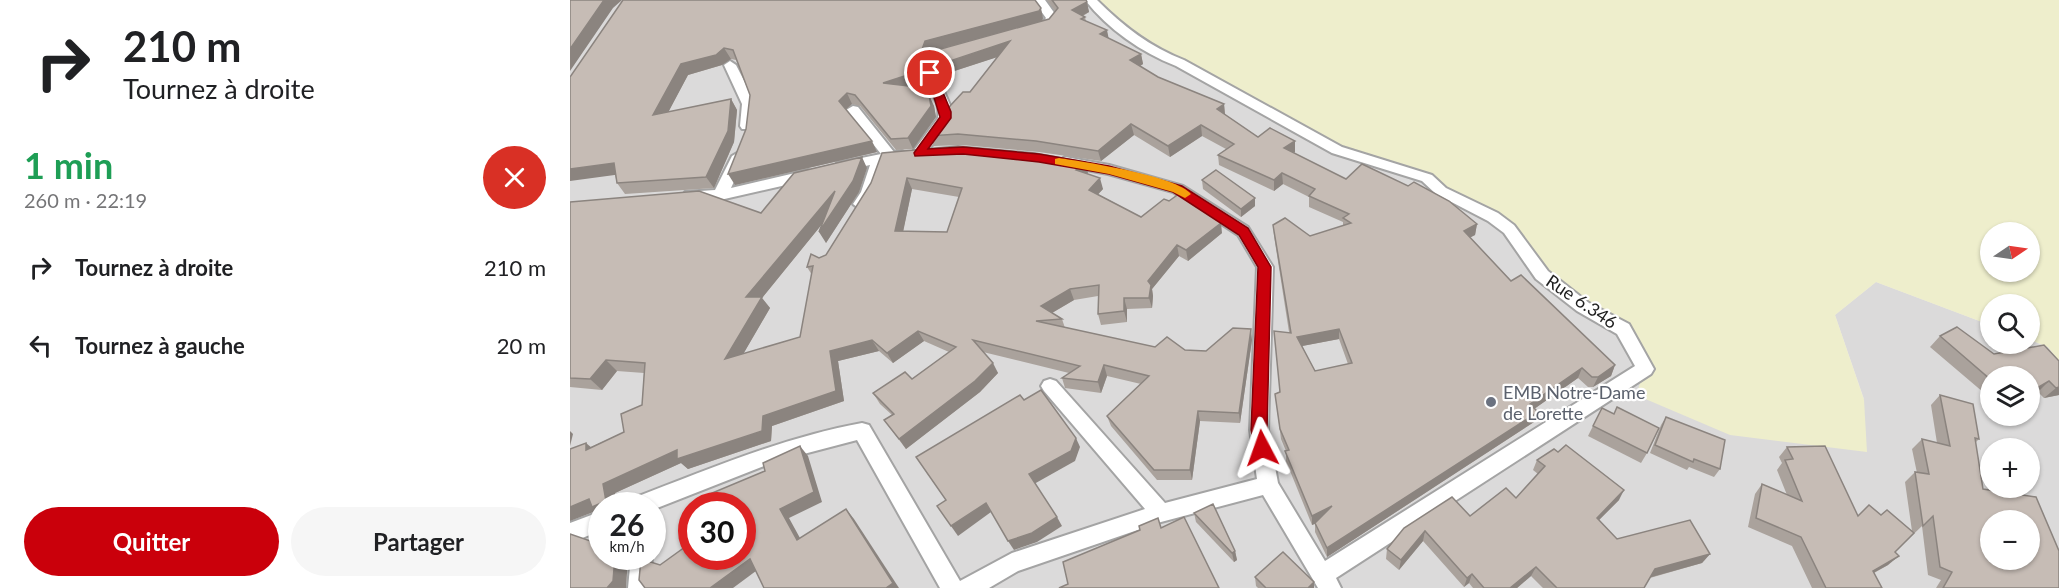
<!DOCTYPE html>
<html lang="fr">
<meta charset="utf-8">
<style>
:root{--surface:#fff;--page:#f6f6f6;--text:#202124;--muted:#757577;--accent:#ca000b}
body{margin:0;font-family:Lato,sans-serif;background:var(--page);color:var(--text);height:100vh;display:flex;flex-direction:column;font-size:22px;white-space:nowrap}
*{box-sizing:border-box;margin:0}
p{font-size:20px;color:var(--muted)}
.icon{flex:none;width:33px;height:33px;fill:none;stroke:currentColor;stroke-width:2;stroke-linecap:round;stroke-linejoin:round}
.map{position:relative;flex:1;overflow:hidden}
.sheet{display:flex;flex-direction:column;background:var(--surface);width:570px}
.sheet>*{flex:none}
.hud{background:#fff;color:var(--text);overflow:hidden}
.needle{width:39px;rotate:77deg}
.fabs{position:absolute;left:1410px;top:222px;display:grid;gap:12px}
.fabs a{display:grid;place-items:center;width:60px;height:60px;border-radius:50%;background:var(--surface);box-shadow:0 2px 4px #0004;font-size:30px}
.speed{position:absolute;left:18px;top:492px;display:flex;gap:12px;font-size:30px;font-weight:700;text-align:center}
.speed>*{display:grid;place-content:center;width:78px;height:78px;border-radius:50%;background:var(--surface);box-shadow:0 2px 4px #0004;line-height:1}
.speed small{font-size:15px;font-weight:400}
.speed .limit{border:9px solid #d22;background:#fff;color:#111}
.pin{position:absolute;display:grid;place-items:center;width:51px;height:51px;color:#fff;margin:-26px;border:3px solid #fff;border-radius:50%;box-shadow:0 2px 6px #0007}
.me{position:absolute;width:66px;margin:-33px;rotate:356deg;stroke-linejoin:round;filter:drop-shadow(0 0 4px #0008)}
.turn{display:flex;align-items:center;gap:21px;height:126px;padding:0 24px;font-size:27px}
.turn .icon{width:78px;height:78px;stroke-width:2.5}
.turn b{display:block;font-size:42px;line-height:51px}
.round{display:grid;place-items:center;flex:none;width:63px;height:63px;border-radius:32px;background:var(--page)}
.summary{display:flex;align-items:center;justify-content:space-between;height:102px;padding:0 24px}
h1{font-size:36px;font-weight:700;line-height:45px;color:#1e9e55}
.action{display:flex;gap:12px;margin-top:auto;padding:12px 24px}
.action a{flex:1;height:69px;border-radius:36px;background:var(--accent);color:#fff;font-size:24px;font-weight:700;line-height:69px;text-align:center}
.action a+a{background:var(--page);color:var(--text)}
ul{padding:0;list-style:none}
li{display:flex;align-items:center;gap:18px;height:78px;padding:0 24px}
li div{flex:1}
li b{display:block;font-size:22px}
li em{font-style:normal}
main{display:flex;flex:1;min-height:0}
.map>svg:first-child{display:block}
.residential{fill:#dbdada;fill-rule:evenodd}
.farmland{fill:#eec;fill-rule:evenodd}
.lines{fill:none;stroke-linecap:round;stroke-linejoin:round}
.street-casing{stroke:#a4a4a4;stroke-width:4}
.street{fill:#fff;fill-rule:evenodd}
.wall{fill:#aaa29c;fill-rule:evenodd}
.shaded-wall{fill:#8b847f}
.building{fill:#c6bcb5;stroke:#8b847f;stroke-width:1.5;fill-rule:evenodd}
.route{fill:#ca000b;stroke:#830007;stroke-width:1.5}
.slow{fill:#f59e0b}
.worship-dot{fill:#6b7280;stroke:#fff;stroke-width:2}
.labels{text-anchor:middle;dominant-baseline:central;stroke-width:4.5;stroke-linejoin:round;paint-order:stroke}
.street-label{font-size:18px;fill:#1d1d1d;stroke:#fff}
.worship-label{font-size:18px;fill:#5b616d;stroke:#fff;text-anchor:start}
</style>
<main>
<section class="sheet">
<div class="hud">
<div class="turn"><svg class="icon" aria-label="right" viewBox="0 0 24 24"><path d="M7 20v-9h11M14 6l5 5-5 5"/></svg><div><b>210 m</b>Tournez à droite</div></div>
</div>
<div class="summary"><div><h1>1 min</h1><p>260 m · 22:19</p></div><a class="round" style="background:#d93025;color:#fff"><svg class="icon" aria-label="close" viewBox="0 0 24 24"><path d="M6 6l12 12M18 6L6 18"/></svg></a></div>
<ul>
<li><svg class="icon" aria-label="right" viewBox="0 0 24 24"><path d="M7 20v-9h11M14 6l5 5-5 5"/></svg><div><b>Tournez à droite</b></div><em>210 m</em></li>
<li><svg class="icon" aria-label="left" viewBox="0 0 24 24"><path d="M17 20v-9H6M10 6l-5 5 5 5"/></svg><div><b>Tournez à gauche</b></div><em>20 m</em></li>
</ul>
<div class="action"><a>Quitter</a><a>Partager</a></div>
</section>
<div class="map">
<svg width="1489" height="588" viewBox="0 0 1489 588">
<rect width="100%" height="100%" fill="#eeeae2"/>
<path class="residential" d="M0 0H521L828 166 1294 399 1265 315 1306 282 1420 325V344H1460V340L1478 347 1489 361V588H0ZM1420 376H1460V416H1420ZM1420 448H1460V488H1420ZM32 506H82V556H32ZM122 506H172V556H122ZM1420 520H1460V560H1420Z"/>
<path class="farmland" d="M521 0H1489V361L1478 347 1460 340V304H1420V325L1306 282 1265 315 1294 400 1297 452 1160 435 1066 395 1075 369 1053 329 972 275 939 229 857 178 767 150 584 54ZM1420 232H1460V272H1420Z"/>
<g class="lines">
<defs>
<g id="street">
<polygon points="463,0 475,0 488,18 481,27 467,31 461,27 473,22 476,18"/>
<path d="M515 0H527C553 26 580 47 614 60L772 147 862 175 876 188 928 213 944 225 978 271 1019 303 1059 324 1084 369 1081 374 766 578 771 588H748L693 495 591 522 448 571 419 588H370L287 440 207 461 82 510V506H58L61 499C137 470 211 438 292 423L299 425 390 581 442 553 575 509 474 391 471 386 474 381 480 379 486 381 595 503 687 479 680 430 687 267 668 235 603 192 538 174 490 165 488 162 495 157 539 165 613 186 678 227 703 267 698 430 708 483 755 561 1065 366 1047 334 1007 311 966 279 934 233 918 221 866 194 852 181 762 153 606 66C571 52 539 30 515 0Z"/>
<path d="M388 45 394 49 392 52 369 62 366 73 383 112 382 118 354 156H344L342 153 368 118C374 88 320 63 388 45Z"/>
<polygon points="160,61 166,65 186,104 182,129 172,129 170,126 172,104 154,65"/>
<path d="M283 106 288 107 324 152 332 151 339 155 337 158 316 162C311 177 306 204 290 209L283 204 291 192 300 165 272 171 265 166 267 163 311 154 276 110Z"/>
<polygon points="169,152 176,156 161,188 238,170 245,175 238,180 150,200 115,198 113,195 115,192 145,190 162,156"/>
<polygon points="32,511 32,530 0,543 0,523"/>
<polygon points="61,556 82,556 80,588 58,588"/>
</g>
</defs>
<use href="#street" class="street-casing"/>
<use href="#street" class="street"/>
</g>
<g class="wall">
<path d="M53 0 473 18 472 21 479 19 485 11 477 0H516L519 12 513 16 515 17 516 21 538 38 571 54 573 64 570 66 588 77 654 104 655 115 688 137 725 152 724 153 776 179 907 224 905 235 900 237 941 281 1045 365 1041 376 1023 387H1018L1008 378 964 409V422L757 557 745 532V524L742 525 716 461V451L711 439 705 394 709 392 719 332 704 236 703 225 740 236 773 226V222L739 207V197L713 184 704 191 649 165 648 155 656 149 632 136 600 157 564 135 531 161 469 152 392 145 364 146 359 136 400 92 427 57 369 76 446 28 359 52 353 68 354 81 340 86 364 106 366 117 343 149 326 150 290 106 282 104 276 110 307 152 165 185 176 129 180 95 166 60 161 59 152 65 118 75 98 112 161 99 167 110 164 142 144 188 55 194 47 183 45 175ZM769 339 778 364 745 371 732 346Z"/>
<path d="M312 153 518 173 517 174 533 189 528 194 571 217 652 233 618 261 609 256 582 289 583 296 582 308 557 309V322L531 325 528 314V296L504 300 482 313 492 319 495 328 585 347 615 350 636 351 682 340 670 423 630 421 622 480H587L541 426 537 416 571 384 537 376 531 393 495 388 492 378 499 373 413 352 428 373 410 392 336 449 314 420 322 415 310 404 303 393 342 379 379 352 354 341 323 363 309 351 268 361 274 401 202 426 201 441 118 469 111 463 45 493 47 506H32V515L26 511 21 447 54 432 72 405 74 373 47 371 32 390 0 387V202L191 213 297 168 289 192 256 243 252 224 192 298 200 308 173 354 230 337 242 275 237 267 249 258 256 255 301 183ZM342 189 389 197 377 232 333 231Z"/>
<polygon points="632,180 685,206 671,217 633,189"/>
<polygon points="1370,336 1424,354 1474,345 1489,395 1474,398 1468,392 1420,376 1420,398 1360,347"/>
<polygon points="1370,395 1409,439 1405,443 1413,489 1489,588 1366,588 1371,580 1358,575 1352,526 1325,552 1318,565 1304,573 1312,588 1242,588 1222,546 1178,527 1185,494 1192,484 1217,495 1207,470 1212,463 1209,457 1217,447 1288,516 1311,515 1342,531 1335,482 1345,472 1347,473 1342,449 1352,439 1367,443 1361,405"/>
<polygon points="1096,417 1150,469 1144,477 1119,467 1117,470 1080,453 1091,425"/>
<polygon points="1023,426 1077,453 1071,463 1018,436"/>
<polygon points="967,460 1049,500 1029,520 1047,539 1140,554 1132,563 1080,578 1074,588 973,588 961,576 947,588 903,588 899,583 894,587 853,541 829,570 816,559 817,549 834,528 900,516 946,498 968,474 963,470"/>
<polygon points="624,513 665,551 667,560 664,562 626,522"/>
<polygon points="685,577 744,582 744,588 688,588 686,586"/>
</g>
<g class="shaded-wall">
<polygon points="34,0 52,0 43,8 0,71 0,49"/>
<polygon points="517,2 519,12 504,20 502,10"/>
<polygon points="471,8 473,18 472,21 359,52 353,68 354,81 318,94 313,83 349,58 355,41"/>
<polygon points="537,30 539,40 530,34"/>
<polygon points="440,41 443,52 369,76 365,66"/>
<polygon points="154,48 161,59 152,65 118,75 91,126 83,115 111,64"/>
<polygon points="571,54 573,64 562,71 560,60"/>
<polygon points="277,93 282,104 274,111 269,101"/>
<polygon points="359,95 364,106 366,117 343,149 338,138"/>
<polygon points="161,99 167,110 164,142 144,188 136,177"/>
<polygon points="654,104 655,115 647,109"/>
<polygon points="561,124 564,135 531,161 528,151"/>
<polygon points="631,125 632,136 600,157 598,146"/>
<polygon points="302,141 307,152 165,185 158,174"/>
<polygon points="725,141 725,152 715,159 714,148"/>
<polygon points="292,157 297,168 289,192 256,243 249,232 266,207 192,298 200,308 164,370 155,359 176,297"/>
<polygon points="515,162 518,173 509,181 506,170"/>
<polygon points="44,163 52,174 0,181 0,169"/>
<polygon points="712,173 713,184 704,191 704,180"/>
<polygon points="337,178 342,189 331,242 325,231"/>
<polygon points="530,178 533,189 522,201 519,190"/>
<polygon points="685,198 685,206 671,217 671,209"/>
<polygon points="651,223 652,233 618,261 616,250"/>
<polygon points="907,224 905,235 892,242 894,231"/>
<polygon points="607,245 609,256 582,289 583,296 582,308 579,298 578,281"/>
<polygon points="500,289 504,300 475,317 471,306"/>
<polygon points="554,298 557,309 557,322 554,311"/>
<polygon points="681,329 682,340 670,423 669,413"/>
<polygon points="769,329 769,339 727,347 727,337"/>
<polygon points="348,331 354,341 323,363 317,353"/>
<polygon points="302,340 309,351 268,361 274,401 202,426 201,441 118,469 111,463 45,493 47,506 32,506 32,515 26,511 0,521 0,507 19,499 33,484 107,450 193,416 260,351"/>
<polygon points="36,360 47,371 32,390 20,379"/>
<polygon points="423,363 428,373 410,392 336,449 329,439"/>
<polygon points="534,365 537,376 531,393 528,382"/>
<polygon points="1045,365 1041,376 1023,387 1028,377"/>
<polygon points="1012,368 1008,378 957,414 960,404"/>
<polygon points="1479,381 1468,392 1460,396 1460,392"/>
<polygon points="1489,387 1489,395 1474,398 1486,388"/>
<polygon points="628,411 630,421 622,480 620,470"/>
<polygon points="968,412 964,422 757,557 757,548"/>
<polygon points="0,431 3,434 0,446"/>
<polygon points="506,438 510,447 505,461 464,484 459,474"/>
<polygon points="16,443 28,453 16,450"/>
<polygon points="230,446 238,456 252,502 219,518 236,549 227,540 210,509"/>
<polygon points="1054,490 1049,500 1021,528 1027,518"/>
<polygon points="416,503 421,512 388,536 381,526"/>
<polygon points="762,506 762,516 742,525 742,516"/>
<polygon points="276,509 284,519 329,588 316,588"/>
<polygon points="487,517 492,526 467,542 444,550 438,541"/>
<polygon points="855,531 853,541 829,570 831,560"/>
<polygon points="665,551 667,560 664,562 662,553"/>
<polygon points="1140,554 1132,563 1078,578 1085,569"/>
<polygon points="45,556 55,556 58,559 56,588 37,588"/>
<polygon points="1329,556 1318,565 1292,579 1303,571"/>
<polygon points="180,559 190,568 163,588 140,588"/>
<polygon points="966,567 961,576 947,588 940,588"/>
<polygon points="902,574 899,583 894,587 897,578"/>
<polygon points="744,582 744,588 738,588"/>
</g>
<g class="building">
<polygon points="0,0 34,0 0,49"/>
<polygon points="53,0 465,0 471,8 469,11 355,41 349,58 350,71 313,83 356,88 359,95 361,106 338,138 321,139 285,95 277,93 269,101 302,141 158,174 176,129 180,95 163,50 154,48 146,55 111,64 83,115 161,99 158,131 136,177 47,183 44,163 0,169 0,77"/>
<path d="M482 0H516L517 2 502 10 515 17 511 19 537 30 530 34 571 54 560 60 588 77 654 104 647 109 688 137 700 128 725 141 714 148 776 179 792 164 838 186 844 182 879 201 907 224 894 231 941 281 951 275 1045 365 1028 377H1022L1012 368 960 404 968 412 757 548 745 523 762 506 742 516 715 451 719 450 710 429 705 394 710 392 704 331 721 333 703 225 715 218 740 236 781 223 773 218 779 214 739 196 745 189 712 173 704 180 648 155 664 144 631 125 598 146 561 124 528 151 466 141 388 134 359 136 380 106 393 92H400L440 41 365 66 367 50 479 19 488 8ZM769 329 782 363 745 371 727 337Z"/>
<path d="M388 146 465 153 515 162 506 170 530 178 519 190 571 217 594 199 599 201 613 191 643 211 651 223 616 250 607 245 578 281 581 285 579 298H554V311L528 314 529 285 500 289 471 306 492 319 466 321 585 347 597 337 615 350 636 351 663 328 681 329 669 413 628 411 620 470H584L537 416 579 376 534 365 528 382 492 378 510 366 403 340 423 363 405 381 329 439 314 420 324 414 303 393 335 372 342 379 386 347 348 331 317 353 302 340 260 351 266 391 193 416 192 431 107 459V450L33 484 36 501 22 507 19 499 0 507V449L16 443V450L54 432 51 414 72 405 75 363 36 360 20 379 0 378V202L129 191 191 213 224 173 292 157 283 181 249 232 265 191 176 297H192L155 359 230 337 243 266 237 267 241 254 249 258 256 255 301 183 312 153ZM337 178 392 188 377 232 325 231Z"/>
<polygon points="646,170 685,198 671,209 632,180"/>
<polygon points="1387,327 1424,354 1474,345 1489,361 1489,387 1486,388 1479,381 1460,392 1460,376 1420,376 1420,379 1370,336"/>
<polygon points="471,390 506,438 501,451 459,474 487,517 462,533 438,541 416,503 381,526 367,506 376,500 346,457 450,395 454,400"/>
<path d="M1370 395 1403 404 1409 439 1405 438 1413 489 1466 497 1489 551V588H1373L1382 572 1370 567 1363 516 1353 526 1345 472 1359 474 1352 439 1380 446ZM1420 520H1460V560H1420Z"/>
<polygon points="1047,407 1089,428 1077,453 1023,426 1032,408 1044,414"/>
<polygon points="1096,417 1155,440 1150,469 1124,459 1123,462 1085,445"/>
<polygon points="996,445 1054,490 1027,518 1047,539 1120,520 1140,554 1085,569 1074,588 987,588 966,567 940,588 914,588 902,574 897,578 855,531 831,560 817,549 834,528 882,497 900,516 936,488 946,498 975,466 967,460 984,449 988,452"/>
<polygon points="230,446 244,492 210,509 227,540 276,509 323,583 316,588 194,588 180,559 140,588 75,588 69,580 71,559 90,565 122,542 122,556 172,556 172,506 135,506 135,496 195,471 193,463"/>
<polygon points="1255,446 1288,516 1299,505 1311,515 1317,510 1344,533 1325,552 1329,556 1303,571 1312,588 1256,588 1231,537 1186,518 1192,484 1232,501 1215,460 1223,459 1217,447"/>
<polygon points="643,504 665,551 662,553 624,513"/>
<polygon points="614,517 649,588 489,588 498,584 493,562 570,530 569,526 588,518 591,528"/>
<polygon points="0,534 32,545 32,556 45,556 43,581 37,588 0,588"/>
<polygon points="713,552 744,582 738,588 696,588 685,577"/>
</g>
<polygon class="route" points="356,71 365,73 381,112 381,118 358,149 393,147 469,154 539,166 612,186 678,228 701,267 697,430 700,448 698,453 686,453 681,430 688,267 669,235 603,192 539,174 469,162 393,154 345,156 344,153 370,117"/>
<path class="slow" d="M489 158C515 162 607 176 621 194L615 198 603 192 539 174 485 164V159Z"/>
<circle class="worship-dot" cx="921" cy="402" r="6"/>
<g class="labels">
<g class="street-label">
<text transform="translate(1012 301) rotate(34)">Rue 6.346</text>
</g>
<g class="worship-label">
<text x="933" y="392">EMB Notre-Dame<tspan x="933" dy="21">de Lorette</tspan></text>
</g>
</g>
</svg>
<div class="fabs">
<a><svg class="needle" viewBox="-14 -14 28 28"><path d="M0-13l5 13h-10z" fill="#e53935"/><path d="M0 13l5-13h-10z" fill="#757577"/></svg></a>
<a><svg class="icon" aria-label="search" viewBox="0 0 24 24"><circle cx="10" cy="10" r="6"/><path d="M15 15l6 6"/></svg></a>
<a><svg class="icon" aria-label="layers" viewBox="0 0 24 24"><path d="M12 4l9 5-9 5-9-5zM3 14l9 5 9-5"/></svg></a>
<a>+</a>
<a>−</a>
</div>
<div class="speed"><div>26<small>km/h</small></div><div class="limit">30</div></div>
<div class="pin" style="left:360px;top:73px;background:#d93025"><svg class="icon" aria-label="arrive" viewBox="0 0 24 24"><path d="M6 21V4h12l-3 4 3 4H6"/></svg></div>
<svg class="me" style="left:692px;top:448px" viewBox="-20 -20 40 40"><path d="M0-17L14 15 0 8-14 15z" fill="#ca000b" stroke="#fff" stroke-width="4"/></svg>
</div>
</main>
